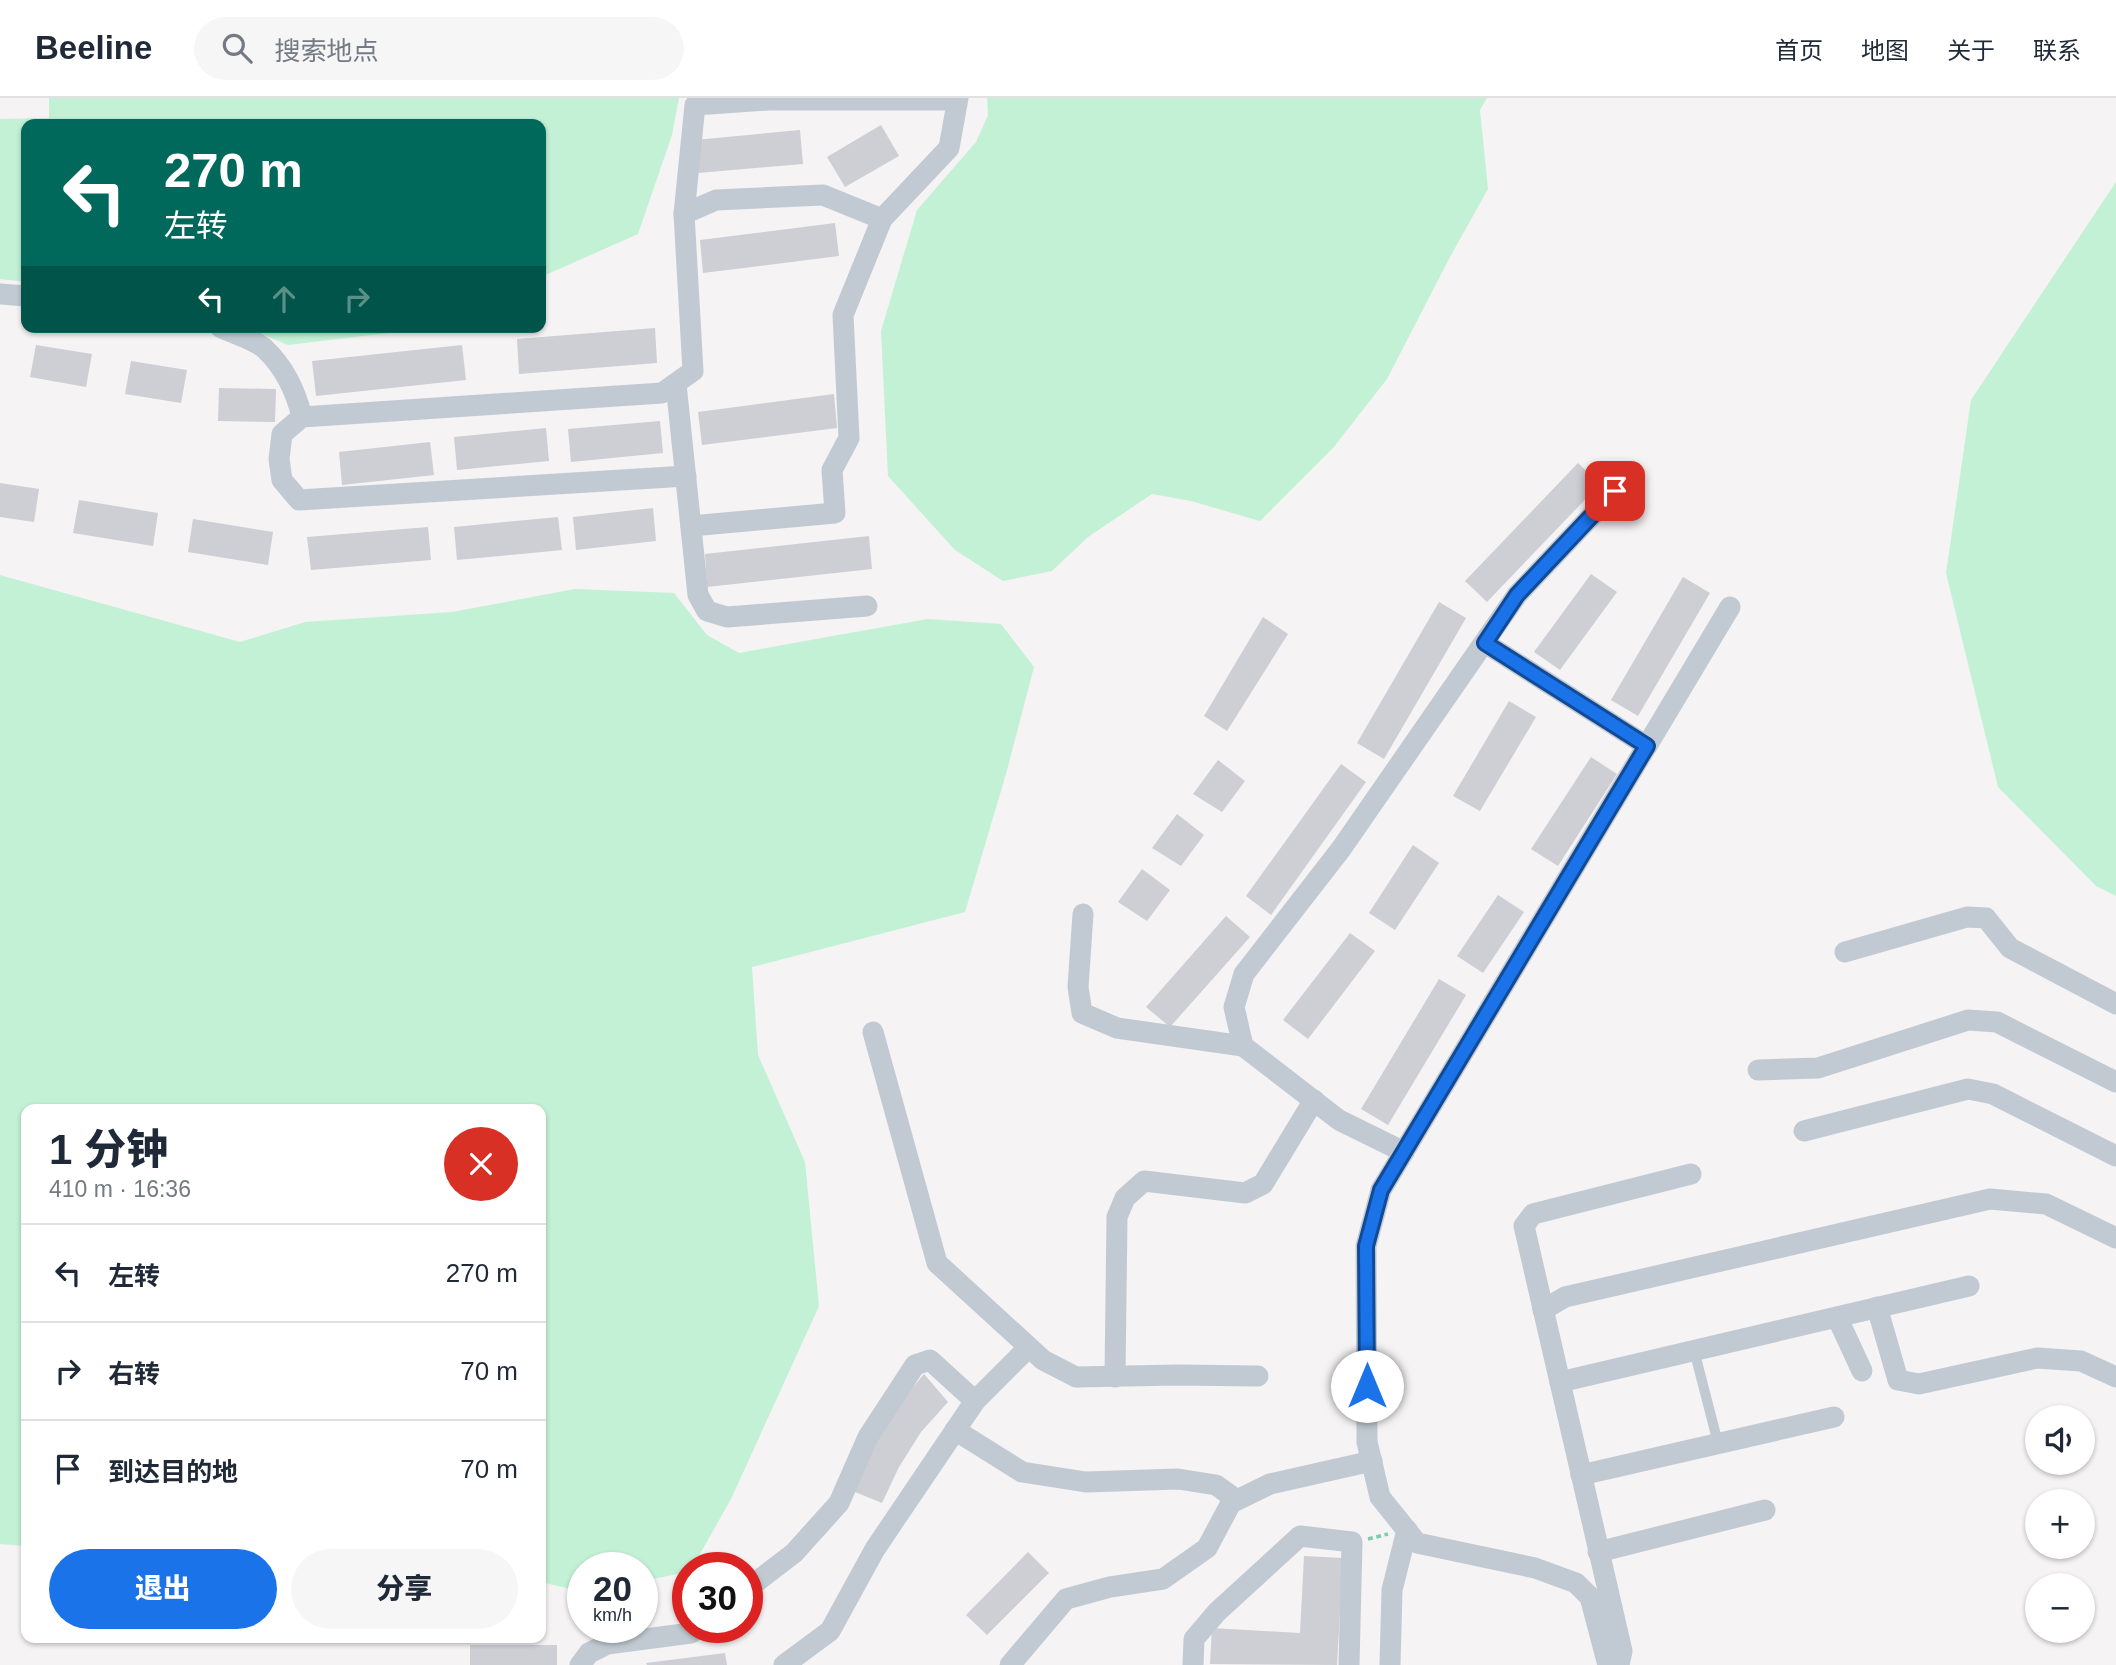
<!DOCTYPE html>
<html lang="zh">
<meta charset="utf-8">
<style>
:root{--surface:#fff;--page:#f6f6f7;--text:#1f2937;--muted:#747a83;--line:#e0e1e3;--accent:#1a73e8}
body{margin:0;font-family:Helvetica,"Noto Sans SC",sans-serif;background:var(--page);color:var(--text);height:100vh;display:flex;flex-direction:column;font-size:26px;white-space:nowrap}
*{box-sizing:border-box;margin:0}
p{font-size:23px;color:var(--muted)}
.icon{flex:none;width:38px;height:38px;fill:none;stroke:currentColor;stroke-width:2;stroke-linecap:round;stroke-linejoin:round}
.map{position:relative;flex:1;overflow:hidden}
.sheet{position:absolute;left:21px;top:1006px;width:525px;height:539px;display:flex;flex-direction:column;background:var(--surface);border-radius:14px;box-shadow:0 2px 5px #0004}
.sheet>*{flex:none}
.guide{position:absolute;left:21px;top:21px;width:525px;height:214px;border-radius:14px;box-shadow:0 2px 5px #0004;background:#00695c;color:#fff;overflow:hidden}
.fabs{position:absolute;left:2025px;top:1307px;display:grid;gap:14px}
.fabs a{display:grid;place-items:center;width:70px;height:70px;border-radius:50%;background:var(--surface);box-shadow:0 2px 5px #0004;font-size:35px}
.speed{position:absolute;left:567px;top:1454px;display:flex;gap:14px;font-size:35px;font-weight:700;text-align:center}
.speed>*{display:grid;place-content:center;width:91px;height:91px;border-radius:50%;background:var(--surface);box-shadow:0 2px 5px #0004;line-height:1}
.speed small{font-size:18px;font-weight:400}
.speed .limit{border:10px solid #d22;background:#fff;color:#111}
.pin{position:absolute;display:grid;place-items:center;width:60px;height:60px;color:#fff;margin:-30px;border-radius:14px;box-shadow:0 4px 10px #0006}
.me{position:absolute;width:77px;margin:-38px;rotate:0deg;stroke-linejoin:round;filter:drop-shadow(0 0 5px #0008)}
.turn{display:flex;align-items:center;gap:24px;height:147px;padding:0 28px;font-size:32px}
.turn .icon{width:91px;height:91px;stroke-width:2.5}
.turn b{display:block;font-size:49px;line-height:60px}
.lanes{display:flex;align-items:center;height:66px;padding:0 28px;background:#0003;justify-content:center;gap:35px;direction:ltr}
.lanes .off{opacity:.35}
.round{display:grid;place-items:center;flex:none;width:74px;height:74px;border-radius:37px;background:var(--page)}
.headline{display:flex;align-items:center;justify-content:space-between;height:119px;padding:0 28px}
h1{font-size:42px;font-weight:800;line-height:52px}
.primary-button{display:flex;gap:14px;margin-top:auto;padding:14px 28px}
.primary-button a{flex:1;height:80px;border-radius:42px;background:var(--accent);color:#fff;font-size:28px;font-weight:800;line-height:80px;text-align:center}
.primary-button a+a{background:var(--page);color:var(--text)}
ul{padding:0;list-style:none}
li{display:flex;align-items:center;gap:21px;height:98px;padding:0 28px;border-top:2px solid var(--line)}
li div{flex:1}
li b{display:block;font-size:26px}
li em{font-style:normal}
header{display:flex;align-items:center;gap:42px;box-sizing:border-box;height:98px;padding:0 35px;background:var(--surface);border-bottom:2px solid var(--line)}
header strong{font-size:33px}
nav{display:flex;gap:38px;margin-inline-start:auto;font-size:24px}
.search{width:490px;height:63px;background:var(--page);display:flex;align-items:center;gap:18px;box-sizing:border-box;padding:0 24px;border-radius:38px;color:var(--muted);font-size:26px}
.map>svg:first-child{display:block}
.green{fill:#c3f1d5}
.building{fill:#cdcfd5}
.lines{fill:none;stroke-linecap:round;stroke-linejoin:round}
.path{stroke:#7ad0a6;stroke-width:3.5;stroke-dasharray:5 3.5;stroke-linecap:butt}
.lane{stroke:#c1cad2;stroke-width:10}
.street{stroke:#c1cad2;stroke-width:21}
.route-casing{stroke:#114b97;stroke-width:18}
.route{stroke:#1a73e8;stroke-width:12}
</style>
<header>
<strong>Beeline</strong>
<div class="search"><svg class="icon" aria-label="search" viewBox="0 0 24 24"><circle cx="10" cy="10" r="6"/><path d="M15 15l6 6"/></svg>搜索地点</div>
<nav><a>首页</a><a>地图</a><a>关于</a><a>联系</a></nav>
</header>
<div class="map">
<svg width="2116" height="1567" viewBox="0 0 2116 1567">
<rect width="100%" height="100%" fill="#f5f3f3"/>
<g class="green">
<polygon points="49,0 679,0 672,37 638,136 541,179 541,26 26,26 26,184 0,181 0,21 49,20"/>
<polygon points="987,0 1487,0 1480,12 1488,91 1450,159 1387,281 1333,350 1260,423 1191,403 1152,396 1088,439 1052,473 1003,483 955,452 888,378 881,233 917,112 976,44 988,17"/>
<polygon points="2116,84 2116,798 2096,788 1998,689 1946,475 1971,302"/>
<polygon points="245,229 410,229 397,234 288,247"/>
<polygon points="0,477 240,544 305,524 452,514 575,491 674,495 707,537 739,555 928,521 1001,526 1034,569 1006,676 965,814 752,869 758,957 805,1064 819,1208 731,1401 692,1470 688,1470 688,1474 642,1483 642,1470 583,1470 583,1494 541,1484 541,1012 26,1012 26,1448 0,1446"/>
</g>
<g class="building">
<polygon points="881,27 899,58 845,89 827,59"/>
<polygon points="800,32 803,66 698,75 695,42"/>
<polygon points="835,125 839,158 703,175 700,142"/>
<polygon points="655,230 657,265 519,276 517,241"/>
<polygon points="36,247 92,256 86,289 30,279"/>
<polygon points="462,247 466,282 316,298 312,263"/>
<polygon points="131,263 187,272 181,305 125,296"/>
<polygon points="219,290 276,291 275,324 218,323"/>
<polygon points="834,296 837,330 702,347 698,314"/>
<polygon points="660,323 663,355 571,364 568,331"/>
<polygon points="546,330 549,363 457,372 454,339"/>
<polygon points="430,344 434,377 342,387 339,354"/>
<polygon points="1578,365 1600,386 1487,504 1465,483"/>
<polygon points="0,385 39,391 34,424 0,419"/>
<polygon points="79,402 158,415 153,448 73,435"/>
<polygon points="653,410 656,443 576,452 573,419"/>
<polygon points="558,419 562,452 457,462 454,429"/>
<polygon points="193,421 273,434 268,467 188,454"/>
<polygon points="428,429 431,462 311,472 307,439"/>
<polygon points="869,438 872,471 707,489 705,456"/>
<polygon points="1591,476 1617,494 1560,572 1534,554"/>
<polygon points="1683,479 1710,495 1638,618 1611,602"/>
<polygon points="1439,504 1466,520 1384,661 1357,645"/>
<polygon points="1263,519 1288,536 1227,633 1204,618"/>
<polygon points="1509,603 1536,619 1480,713 1453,698"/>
<polygon points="1591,659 1617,676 1558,768 1531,751"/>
<polygon points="1218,662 1245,683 1222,714 1193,696"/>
<polygon points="1341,666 1366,684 1271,817 1246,798"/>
<polygon points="1177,716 1204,737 1181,768 1152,750"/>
<polygon points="1413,747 1439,765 1395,832 1369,815"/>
<polygon points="1142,771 1170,792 1147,823 1118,804"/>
<polygon points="1498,797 1524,814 1483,875 1457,858"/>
<polygon points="1226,818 1250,839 1170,929 1146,909"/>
<polygon points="1350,835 1375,853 1308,941 1283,922"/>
<polygon points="1439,881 1466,897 1388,1027 1361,1011"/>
<polygon points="924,1276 948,1304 921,1334 899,1369 882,1405 850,1392 888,1319"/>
<polygon points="1028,1454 1049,1475 987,1537 966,1517"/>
<polygon points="1304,1458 1343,1460 1337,1567 1210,1566 1212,1530 1300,1535"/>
<rect x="470" y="1547" width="87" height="20"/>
<polygon points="725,1555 727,1567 647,1567 646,1565"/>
</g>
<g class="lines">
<polyline class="path" points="1368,1441 1388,1436"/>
<polyline class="lane" points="1694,1252 1718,1345"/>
<g class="street">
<polyline points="684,116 716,102 823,97 882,121"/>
<polyline points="0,196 26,198"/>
<path d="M220 229C232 235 256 242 265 251 284 269 296 294 302 319"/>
<polyline points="676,286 698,497 707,513 727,519 867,508"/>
<polyline points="686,378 299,402 282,382 279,361 282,336 302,319 662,295 693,273 684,116 695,7 769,2 957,2"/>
<polyline points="691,428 835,415 832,372 849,340 843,217 882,121 949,50 958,0"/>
<polyline points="1485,545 1647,648"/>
<polyline points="1083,816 1078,889 1082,915 1117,930 1243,948"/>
<polyline points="1845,854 1967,819 1986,820 2010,850 2116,906"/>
<polyline points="873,934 937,1165 1043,1262 1076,1279 1178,1277 1258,1278"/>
<polyline points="1758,972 1818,970 1968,922 1997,924 2116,984"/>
<polyline points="1804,1033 1968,991 1993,996 2116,1058"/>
<polyline points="1404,1054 1339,1022 1243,948 1234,909 1244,876 1341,751 1517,497 1615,393"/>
<polyline points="1877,1209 1898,1282 1919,1286 2037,1260 2081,1263 2116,1279"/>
<polyline points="1543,1212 1565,1199 1990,1101 2046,1106 2116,1140"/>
<polyline points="1837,1219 1862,1273"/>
<polyline points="1115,1279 1117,1119 1125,1100 1144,1083 1245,1095 1263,1086 1314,1002"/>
<polyline points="1560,1284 1969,1188"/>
<polyline points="955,1332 1022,1374 1086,1384 1178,1381 1216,1387 1237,1402"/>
<polyline points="1581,1377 1834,1319"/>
<polyline points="1598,1454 1765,1412"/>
<polyline points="747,1491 794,1455 839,1405 868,1339 915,1267 930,1262 975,1303"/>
<polyline points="580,1567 589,1555 607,1546 691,1535 698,1530"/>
<polyline points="784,1567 830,1533 875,1451 975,1303 1021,1257"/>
<polyline points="1010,1567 1066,1501 1110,1489 1163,1481 1207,1450 1231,1405 1270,1386 1372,1363"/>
<polyline points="1193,1567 1194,1541 1217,1514 1300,1438 1352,1444 1349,1567"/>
<polyline points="1390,1567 1392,1492 1407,1432"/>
<polyline points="1608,1567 1590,1499 1576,1485 1535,1470 1417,1445 1380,1399 1367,1344 1366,1148 1381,1092 1730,509"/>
<polyline points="1619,1567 1622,1553 1524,1128 1533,1116 1691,1076"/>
</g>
</g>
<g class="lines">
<defs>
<polyline id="route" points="1367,1288 1366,1148 1381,1092 1647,648 1485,545 1517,497 1615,393"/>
</defs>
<use href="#route" class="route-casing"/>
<use href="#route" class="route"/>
</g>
</svg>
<div class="fabs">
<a><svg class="icon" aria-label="sound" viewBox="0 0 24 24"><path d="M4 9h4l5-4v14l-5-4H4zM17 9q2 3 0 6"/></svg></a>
<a>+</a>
<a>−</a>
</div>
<div class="speed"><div>20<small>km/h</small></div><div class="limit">30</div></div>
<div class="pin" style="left:1615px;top:393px;background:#d93025"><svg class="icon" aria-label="arrive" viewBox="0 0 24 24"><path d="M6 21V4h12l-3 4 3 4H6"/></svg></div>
<svg class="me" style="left:1367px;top:1288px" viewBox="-20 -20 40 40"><circle r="19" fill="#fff"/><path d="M0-13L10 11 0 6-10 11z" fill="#1a73e8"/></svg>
<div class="guide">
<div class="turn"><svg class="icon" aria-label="left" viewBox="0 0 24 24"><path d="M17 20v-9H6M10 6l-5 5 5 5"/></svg><div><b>270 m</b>左转</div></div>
<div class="lanes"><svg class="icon" aria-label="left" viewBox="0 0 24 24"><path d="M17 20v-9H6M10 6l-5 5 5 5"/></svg><svg class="icon off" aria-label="ahead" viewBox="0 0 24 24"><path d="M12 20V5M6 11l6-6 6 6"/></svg><svg class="icon off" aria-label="right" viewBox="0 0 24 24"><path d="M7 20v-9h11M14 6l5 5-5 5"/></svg></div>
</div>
<section class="sheet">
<div class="headline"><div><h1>1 分钟</h1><p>410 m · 16:36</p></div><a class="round" style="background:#d93025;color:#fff"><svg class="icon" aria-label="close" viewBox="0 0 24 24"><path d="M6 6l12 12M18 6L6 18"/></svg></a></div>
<ul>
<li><svg class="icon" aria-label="left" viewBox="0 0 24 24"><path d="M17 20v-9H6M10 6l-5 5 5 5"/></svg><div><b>左转</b></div><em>270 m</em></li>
<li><svg class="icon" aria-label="right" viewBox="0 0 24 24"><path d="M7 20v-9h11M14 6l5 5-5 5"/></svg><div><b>右转</b></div><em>70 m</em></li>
<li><svg class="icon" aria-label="arrive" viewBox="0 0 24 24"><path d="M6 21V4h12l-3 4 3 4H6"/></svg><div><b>到达目的地</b></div><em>70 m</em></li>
</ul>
<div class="primary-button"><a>退出</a><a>分享</a></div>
</section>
</div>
